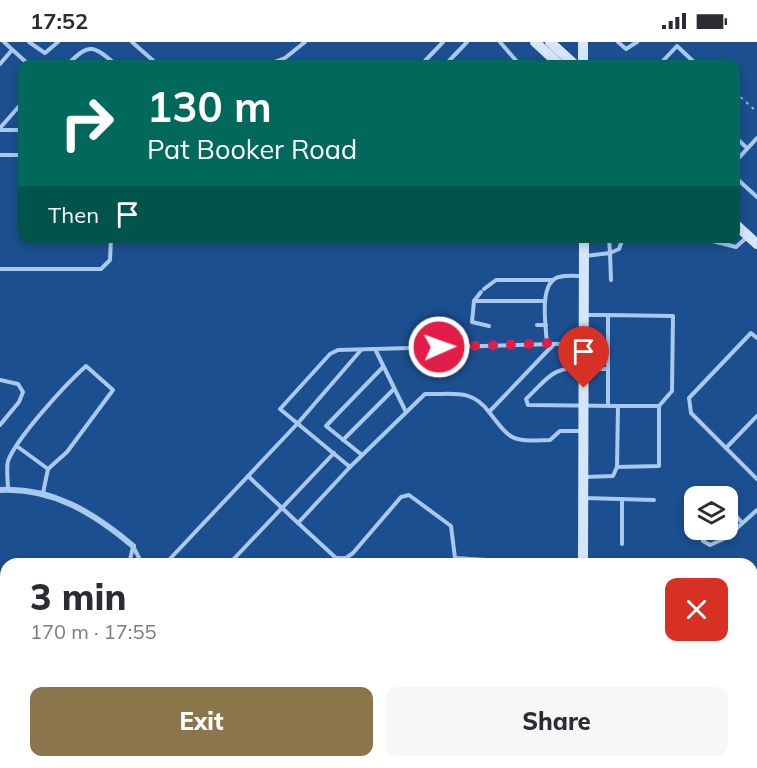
<!DOCTYPE html>
<meta charset="utf-8">
<style>
:root{--surface:#fff;--page:#f7f7f7;--text:#2b2b33;--muted:#7c7c81;--accent:#8a764a}
body{margin:0;font-family:Mulish,sans-serif;background:var(--page);color:var(--text);height:100vh;display:flex;flex-direction:column;font-size:22px;white-space:nowrap}
*{box-sizing:border-box;margin:0}
p{font-size:20px;color:var(--muted)}
.icon{flex:none;width:33px;height:33px;fill:none;stroke:currentColor;stroke-width:2;stroke-linecap:round;stroke-linejoin:round}
.map{position:relative;flex:1;overflow:hidden}
.details{position:absolute;left:0px;top:516px;width:758px;height:210px;display:flex;flex-direction:column;background:var(--surface);border-radius:18px 18px 0 0;box-shadow:0 3px 9px #0003}
.details>*{flex:none}
.top-card{position:absolute;left:18px;top:18px;width:722px;height:183px;border-radius:12px;box-shadow:0 3px 9px #0003;background:#00695c;color:#fff;overflow:hidden}
.fabs{position:absolute;left:684px;top:444px;display:grid;gap:12px}
.fabs a{display:grid;place-items:center;width:54px;height:54px;border-radius:12px;background:var(--surface);box-shadow:0 3px 9px #0003;font-size:30px}
.pin{position:absolute;display:grid;place-items:center;width:51px;height:51px;color:#fff;margin:-62px -26px;border-radius:50% 50% 50% 0;rotate:-45deg;box-shadow:0 0 6px #0007}
.pin .icon{rotate:45deg}
.me{position:absolute;width:66px;margin:-33px;rotate:88deg;stroke-linejoin:round;filter:drop-shadow(0 0 4px #0008)}
.turn{display:flex;align-items:center;gap:21px;height:126px;padding:0 30px;font-size:27px}
.turn .icon{width:78px;height:78px;stroke-width:2.5}
.turn b{display:block;font-size:42px;line-height:51px}
.then{display:flex;align-items:center;height:57px;padding:0 30px;background:#0003;gap:12px;font-size:22px}
.round{display:grid;place-items:center;flex:none;width:63px;height:63px;border-radius:12px;background:var(--page)}
.summary{display:flex;align-items:center;justify-content:space-between;height:102px;padding:0 30px}
h1{font-size:36px;font-weight:800;line-height:45px}
.button{display:flex;gap:12px;margin-top:auto;padding:12px 30px}
.button a{flex:1;height:69px;border-radius:12px;background:var(--accent);color:#fff;font-size:24px;font-weight:800;line-height:69px;text-align:center}
.button a+a{background:var(--page);color:var(--text)}
.status{display:flex;justify-content:space-between;align-items:center;height:42px;padding:0 30px;background:var(--surface);direction:ltr}
.status svg{height:16px;fill:currentColor}
.map>svg:first-child{display:block}
.lines{fill:none;stroke-linecap:round;stroke-linejoin:round}
.path{stroke:#a9c9ee;stroke-width:1.5;stroke-dasharray:3 4.5;stroke-linecap:butt}
.lane{stroke:#a9c9ee;stroke-width:4}
.street{stroke:#a9c9ee;stroke-width:6}
.secondary{stroke:#d6e6fa;stroke-width:10}
.route{stroke:#e11d48;stroke-width:10;stroke-dasharray:0 18}
</style>
<div class="status"><b>17:52</b><svg viewBox="0 0 49 12"><path d="M0 12V9h3v3zM5 12V6h3v6zM10 12V3h3v9zM15 12V0h3v12zM26 1h20v11H26zM47 4h2v5h-2z"/></svg></div>
<div class="map">
<svg width="757" height="726" viewBox="0 0 757 726">
<rect width="100%" height="100%" fill="#1b4f8f"/>
<g class="lines">
<polyline class="path" points="735,50 757,70"/>
<g class="lane">
<polyline points="4,0 28,22"/>
<polyline points="29,0 45,11 58,0"/>
<polyline points="132,0 157,22"/>
<polyline points="500,0 519,22"/>
<polyline points="618,0 626,7 637,0"/>
<polyline points="0,22 12,8"/>
<path d="M68 22C89 1 93 3 115 22"/>
<polyline points="269,22 285,16 305,0"/>
<polyline points="422,22 443,0"/>
<polyline points="446,22 467,0"/>
<polyline points="660,22 677,4 696,22"/>
<polyline points="0,86 22,61"/>
<polyline points="0,88 22,88"/>
<polyline points="735,95 747,106"/>
<polyline points="0,113 22,113"/>
<polyline points="735,120 757,96"/>
<polyline points="735,135 757,155"/>
<polyline points="609,196 610,211 619,207 623,196"/>
<polyline points="701,196 736,205 746,196"/>
<polyline points="585,214 610,211 611,238"/>
<polyline points="0,227 101,227 110,218 111,196"/>
<polyline points="484,247 496,238 552,238"/>
<polyline points="481,250 474,259 472,280 489,284"/>
<polyline points="474,259 545,259"/>
<polyline points="585,273 608,273"/>
<polyline points="537,283 546,283"/>
<polyline points="757,296 751,291 689,356 691,371 757,437"/>
<path d="M547 302C546 285 538 240 559 235 566 233 576 234 583 234"/>
<polyline points="375,307 405,368"/>
<path d="M583 325C551 326 549 335 526 357L528 363 618 364 617 425 659 424V364H618"/>
<polyline points="585,327 608,327"/>
<polyline points="0,338 18,342 23,350 19,360 0,383"/>
<polyline points="608,364 608,273 673,274 672,349 659,364"/>
<path d="M582 389H560L550 398C512 399 513 401 489 370L554 302 608 300"/>
<polyline points="343,398 394,347"/>
<polyline points="18,405 48,427 43,451"/>
<polyline points="726,406 757,374"/>
<polyline points="362,413 326,384 383,325"/>
<path d="M350 425 425 352C453 353 471 346 489 370"/>
<polyline points="248,434 298,481"/>
<polyline points="585,435 613,434 617,425"/>
<path d="M8 447C8 439 6 426 8 419 17 395 67 341 86 324L113 348 67 410 48 427"/>
<polyline points="584,456 654,458"/>
<polyline points="728,464 742,481"/>
<polyline points="698,488 703,499 710,503 726,496 757,468"/>
<polyline points="622,502 622,457"/>
<polyline points="133,504 142,522"/>
<polyline points="129,522 133,505"/>
<polyline points="169,522 167,520 298,381 361,308"/>
<polyline points="229,522 334,411"/>
<polyline points="552,522 455,516 451,484 409,453 401,455 353,511 346,516 336,516 298,481 350,425 280,367 330,312 338,308 554,302"/>
<polyline points="752,588 757,583"/>
<polyline points="0,627 6,633"/>
<polyline points="752,637 757,631"/>
<polyline points="0,696 4,691"/>
<polyline points="546,720 546,726"/>
<polyline points="6,726 10,720"/>
<polyline points="22,726 27,720"/>
<polyline points="136,726 141,720"/>
<polyline points="617,726 617,720"/>
<polyline points="642,726 643,720"/>
<polyline points="663,726 663,720"/>
</g>
<g class="street">
<path d="M0 448C52 445 94 471 133 504"/>
<polyline points="752,711 757,713"/>
<polyline points="338,720 344,726"/>
<polyline points="413,720 413,726"/>
</g>
<g class="secondary">
<polyline points="535,0 559,22"/>
<polyline points="550,0 574,22"/>
<polyline points="583,22 583,0"/>
<polyline points="735,182 757,202"/>
<polyline points="583,522 584,196"/>
<polyline points="583,726 583,720"/>
</g>
</g>
<g class="lines">
<polyline class="route" points="439,305 585,300 584,346"/>
</g>
</svg>
<div class="fabs">
<a><svg class="icon" aria-label="layers" viewBox="0 0 24 24"><path d="M12 4l9 5-9 5-9-5zM3 14l9 5 9-5"/></svg></a>
</div>
<div class="pin" style="left:584px;top:346px;background:#d93025"><svg class="icon" aria-label="arrive" viewBox="0 0 24 24"><path d="M6 21V4h12l-3 4 3 4H6"/></svg></div>
<svg class="me" style="left:439px;top:305px" viewBox="-20 -20 40 40"><circle r="17" fill="#e11d48" stroke="#fff" stroke-width="3"/><path d="M0-11L8 9 0 5-8 9z" fill="#fff"/></svg>
<div class="top-card">
<div class="turn"><svg class="icon" aria-label="right" viewBox="0 0 24 24"><path d="M7 20v-9h11M14 6l5 5-5 5"/></svg><div><b>130 m</b>Pat Booker Road</div></div>
<div class="then">Then<svg class="icon" aria-label="arrive" viewBox="0 0 24 24"><path d="M6 21V4h12l-3 4 3 4H6"/></svg></div>
</div>
<section class="details">
<div class="summary"><div><h1>3 min</h1><p>170 m · 17:55</p></div><a class="round" style="background:#d93025;color:#fff"><svg class="icon" aria-label="close" viewBox="0 0 24 24"><path d="M6 6l12 12M18 6L6 18"/></svg></a></div>
<div class="button"><a>Exit</a><a>Share</a></div>
</section>
</div>
